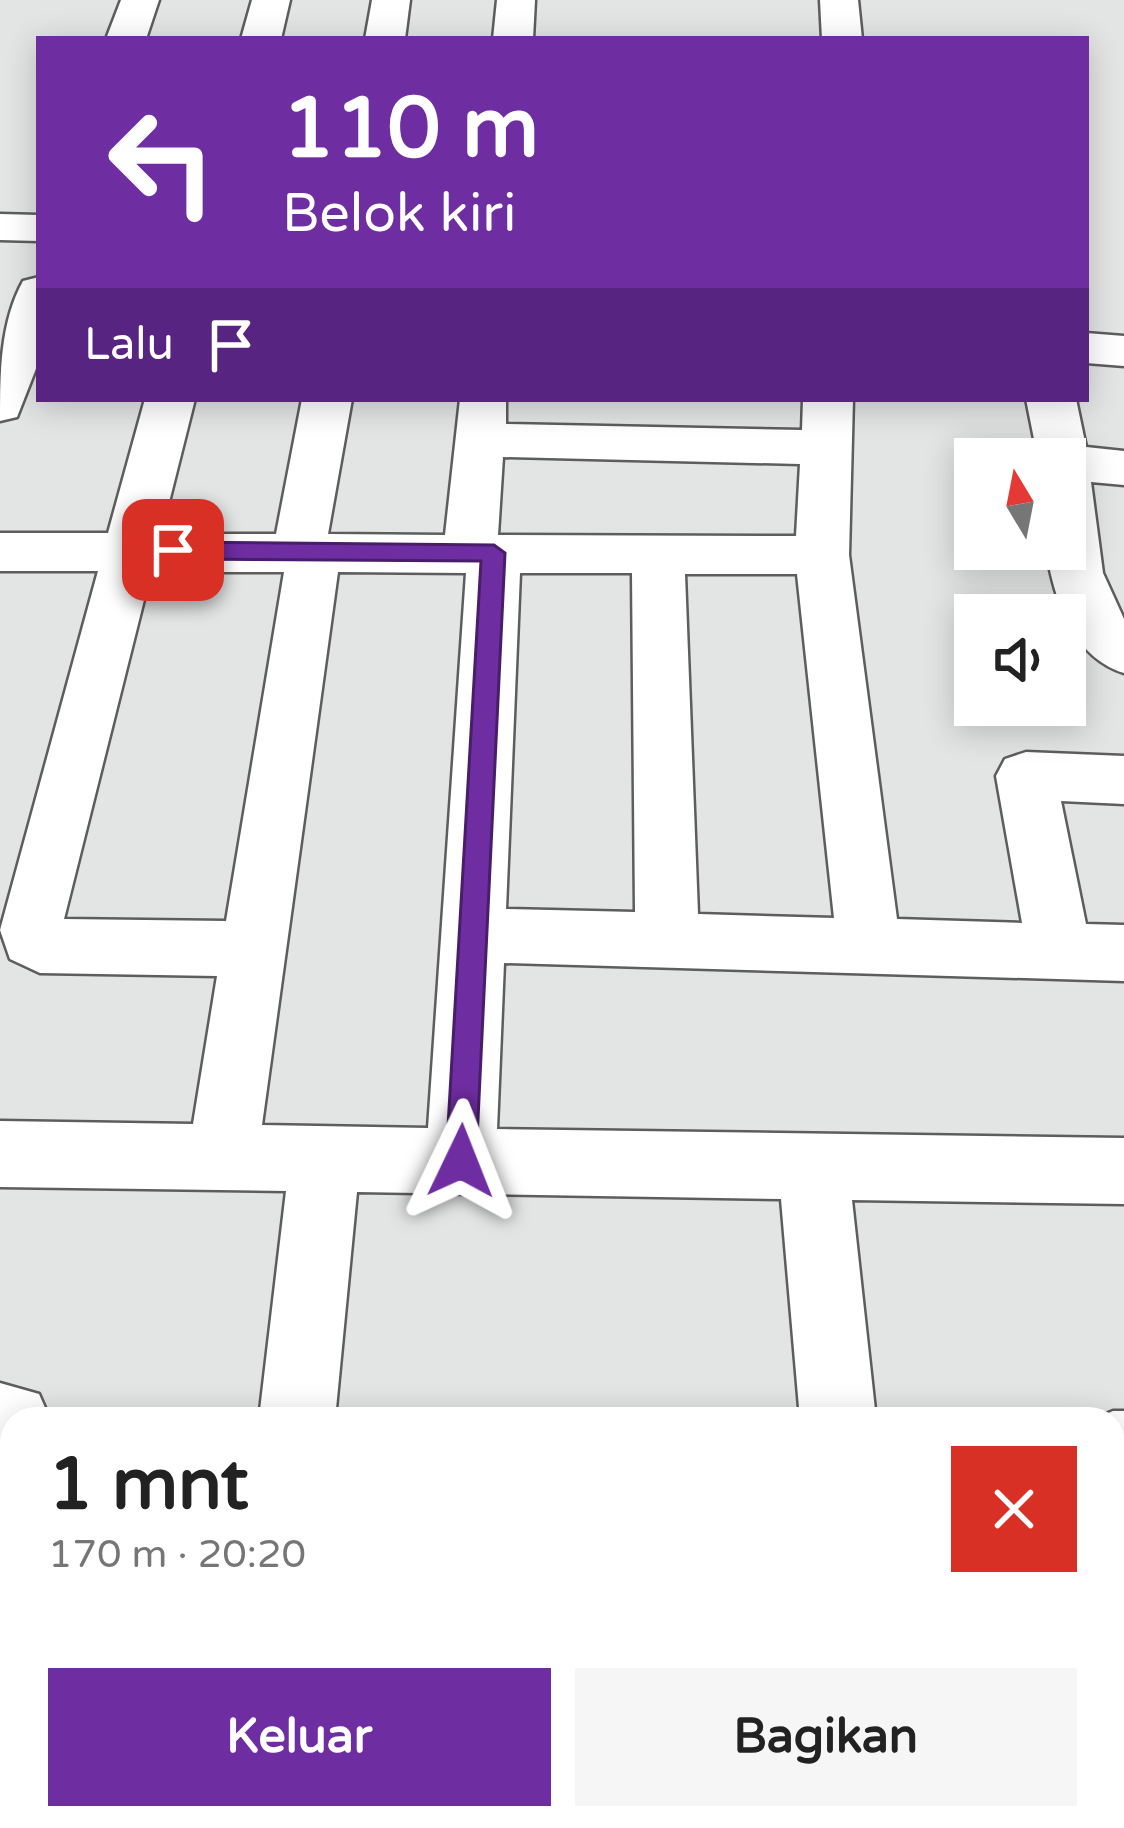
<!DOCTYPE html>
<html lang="id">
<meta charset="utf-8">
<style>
:root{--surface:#fff;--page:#f6f6f6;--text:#222;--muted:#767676;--accent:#6f2da2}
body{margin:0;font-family:"Varela Round",sans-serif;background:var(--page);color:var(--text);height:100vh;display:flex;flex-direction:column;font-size:45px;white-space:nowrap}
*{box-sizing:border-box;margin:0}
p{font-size:39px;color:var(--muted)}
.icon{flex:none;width:66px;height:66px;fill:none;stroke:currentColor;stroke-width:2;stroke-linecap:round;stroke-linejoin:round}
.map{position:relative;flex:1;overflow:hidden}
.panel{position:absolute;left:0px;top:1407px;width:1125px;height:423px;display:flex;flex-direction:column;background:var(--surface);border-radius:36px 36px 0 0;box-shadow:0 6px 30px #0003}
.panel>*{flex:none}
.guide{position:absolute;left:36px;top:36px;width:1053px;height:366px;border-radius:0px;box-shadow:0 6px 30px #0003;background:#6f2da2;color:#fff;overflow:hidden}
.needle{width:78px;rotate:350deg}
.buttons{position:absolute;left:954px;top:438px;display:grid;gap:24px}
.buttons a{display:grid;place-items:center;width:132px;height:132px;border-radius:0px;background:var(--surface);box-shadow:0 6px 30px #0003;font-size:60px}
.pin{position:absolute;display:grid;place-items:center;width:102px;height:102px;color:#fff;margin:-51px;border-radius:24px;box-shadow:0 6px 18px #0006}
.me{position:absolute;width:132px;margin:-66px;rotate:2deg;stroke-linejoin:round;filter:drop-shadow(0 0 9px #0008)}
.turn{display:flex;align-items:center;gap:42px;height:252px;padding:0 48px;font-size:54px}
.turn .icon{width:156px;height:156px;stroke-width:2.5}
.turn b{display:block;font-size:84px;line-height:102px}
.then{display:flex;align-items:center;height:114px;padding:0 48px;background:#0003;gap:24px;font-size:45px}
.round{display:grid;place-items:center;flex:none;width:126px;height:126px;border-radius:0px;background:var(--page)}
.headline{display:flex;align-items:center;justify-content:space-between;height:204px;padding:0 48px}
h1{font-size:72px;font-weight:700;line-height:90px}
.action{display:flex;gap:24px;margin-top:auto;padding:24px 48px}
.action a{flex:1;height:138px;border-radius:0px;background:var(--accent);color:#fff;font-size:48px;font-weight:700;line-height:138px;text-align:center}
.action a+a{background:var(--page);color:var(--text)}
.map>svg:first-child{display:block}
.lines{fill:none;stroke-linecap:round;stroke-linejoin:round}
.minor-casing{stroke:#5d5d5e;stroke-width:5}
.minor{fill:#fff;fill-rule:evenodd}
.route{fill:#6f2da2;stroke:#481d69;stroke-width:3}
</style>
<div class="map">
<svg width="1124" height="1828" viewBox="0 0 1124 1828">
<rect width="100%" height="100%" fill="#e3e4e4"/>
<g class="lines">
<defs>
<g id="minor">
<polygon points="121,0 159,0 146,39 106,39"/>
<polygon points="252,0 290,0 281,39 241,39"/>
<polygon points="372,0 410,0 405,39 365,39"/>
<polygon points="497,0 535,0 533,39 493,39"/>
<polygon points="820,0 858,0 862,39 822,39"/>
<polygon points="0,214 39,215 39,241 0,240"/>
<path d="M39 277V361L17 417 0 421C0 373 0 323 23 281Z"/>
<polygon points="1086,333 1124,336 1124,366 1086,363"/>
<path d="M145 399H195L161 534H276L302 399H352L328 534 445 535 460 399H506V424L802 430 803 399H853L849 555 897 919 1022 923 996 776 1005 759 1026 752 1124 756V804L1061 801 1086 924 1124 925V981L504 963 497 1129 1124 1138V1204L852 1200 876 1419H800L781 1199 357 1192 335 1419H259L286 1191 0 1187V1121L193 1124 217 976 40 973 10 959 0 930 98 571H0V533H108ZM503 457 800 464 796 536 498 535ZM151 572H284L226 921 64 919ZM338 572 466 573 428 1128 262 1125ZM520 573H632L635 912 506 909ZM685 574H797L834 918 698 914Z"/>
<path d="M1026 399H1076L1086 447 1124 451V485L1091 482 1103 573 1124 619V673C1072 657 1054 598 1046 549H1065V459H1038Z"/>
<polygon points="0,1383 39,1394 50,1419 12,1419 12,1459 0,1459"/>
<polygon points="1113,1411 1124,1411 1124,1489 1113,1489 1113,1419 1094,1419"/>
<rect x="0" y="1643" width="12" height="84"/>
<polygon points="209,1818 297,1818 296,1828 208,1828"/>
<polygon points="819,1818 907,1818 908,1828 820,1828"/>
<polygon points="1013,1818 1101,1818 1102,1828 1014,1828"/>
</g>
</defs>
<use href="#minor" class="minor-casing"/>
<use href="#minor" class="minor"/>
</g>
<polygon class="route" points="173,542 494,545 505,553 476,1161 472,1171 461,1175 450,1171 446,1161 481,561 173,559 162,550"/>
</svg>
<div class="buttons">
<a><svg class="needle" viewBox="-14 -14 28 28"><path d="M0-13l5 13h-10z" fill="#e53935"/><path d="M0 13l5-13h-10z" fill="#767676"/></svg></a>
<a><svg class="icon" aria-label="sound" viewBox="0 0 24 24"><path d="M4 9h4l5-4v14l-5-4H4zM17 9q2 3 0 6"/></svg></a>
</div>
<div class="pin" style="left:173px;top:550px;background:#d93025"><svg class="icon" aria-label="arrive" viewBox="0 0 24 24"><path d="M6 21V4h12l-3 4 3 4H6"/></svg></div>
<svg class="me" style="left:461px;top:1161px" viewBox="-20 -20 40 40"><path d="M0-17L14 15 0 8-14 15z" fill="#6f2da2" stroke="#fff" stroke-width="4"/></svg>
<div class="guide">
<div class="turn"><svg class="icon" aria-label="left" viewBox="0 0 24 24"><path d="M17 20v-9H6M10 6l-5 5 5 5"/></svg><div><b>110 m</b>Belok kiri</div></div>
<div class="then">Lalu<svg class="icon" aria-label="arrive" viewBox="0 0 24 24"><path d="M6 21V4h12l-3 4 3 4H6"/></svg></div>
</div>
<section class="panel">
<div class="headline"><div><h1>1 mnt</h1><p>170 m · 20:20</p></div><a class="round" style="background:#d93025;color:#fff"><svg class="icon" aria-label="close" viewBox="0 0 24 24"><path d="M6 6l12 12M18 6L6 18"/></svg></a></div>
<div class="action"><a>Keluar</a><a>Bagikan</a></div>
</section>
</div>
